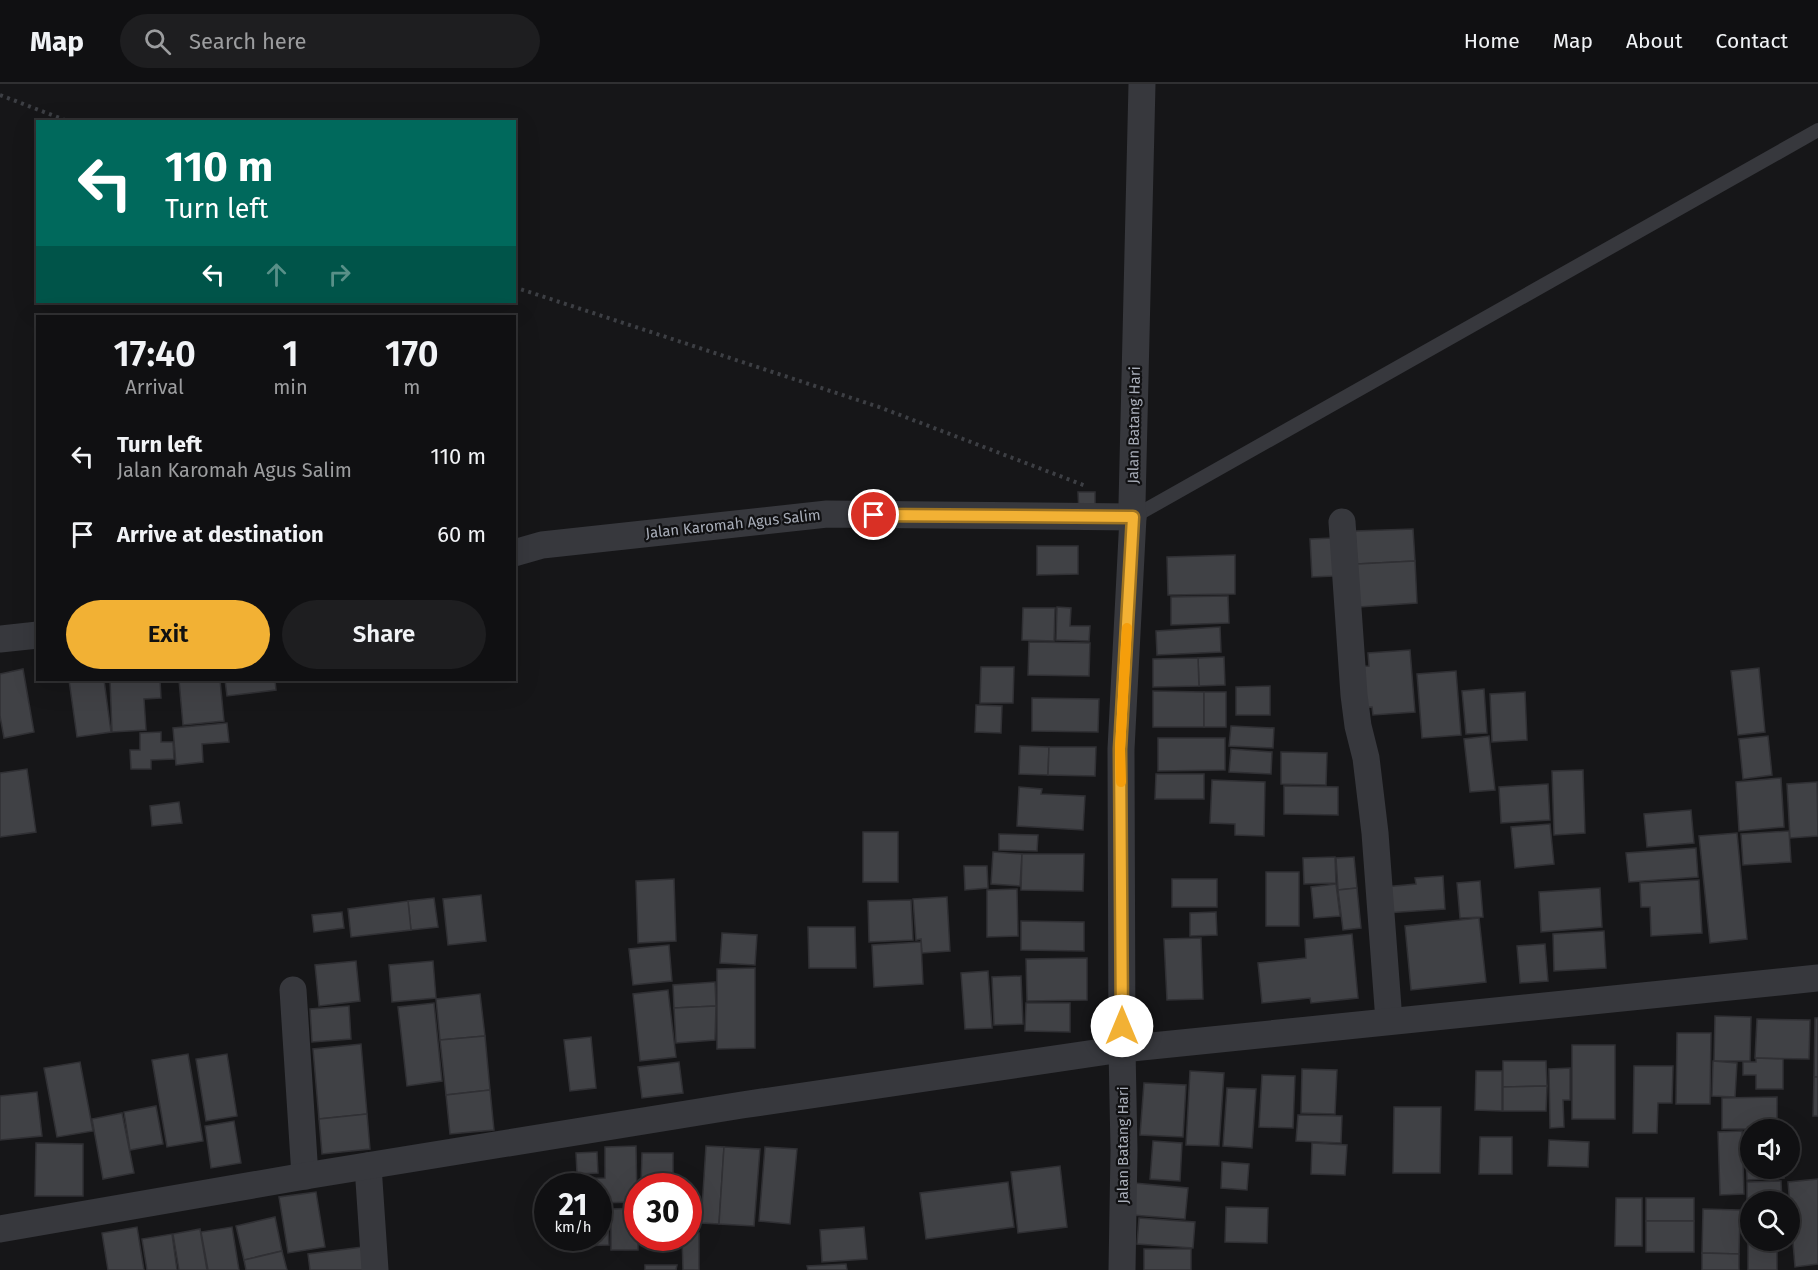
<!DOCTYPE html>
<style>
:root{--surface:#101012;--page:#1e1e20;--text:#f1f3f6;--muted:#9c9d9f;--line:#303032;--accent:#f2b134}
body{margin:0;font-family:"Fira Sans",sans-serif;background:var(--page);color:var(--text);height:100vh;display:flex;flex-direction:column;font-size:22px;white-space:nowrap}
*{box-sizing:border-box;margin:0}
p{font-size:20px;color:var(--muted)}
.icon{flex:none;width:33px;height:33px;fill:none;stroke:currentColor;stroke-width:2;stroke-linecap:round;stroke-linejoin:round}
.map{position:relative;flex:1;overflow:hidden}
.sheet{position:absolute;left:36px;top:231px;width:480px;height:366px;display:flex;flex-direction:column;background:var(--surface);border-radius:0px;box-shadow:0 6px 24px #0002,0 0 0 2px var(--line)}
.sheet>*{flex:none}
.banner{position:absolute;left:36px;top:36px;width:480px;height:183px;border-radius:0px;box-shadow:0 6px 24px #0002,0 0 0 2px var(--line);background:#00695c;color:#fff;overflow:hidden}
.buttons{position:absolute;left:1740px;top:1035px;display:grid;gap:12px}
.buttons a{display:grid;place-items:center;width:60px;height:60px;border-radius:50%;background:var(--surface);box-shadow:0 6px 24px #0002,0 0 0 2px var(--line);font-size:30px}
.speed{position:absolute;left:534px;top:1089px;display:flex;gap:12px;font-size:30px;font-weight:700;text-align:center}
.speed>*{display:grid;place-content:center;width:78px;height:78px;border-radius:50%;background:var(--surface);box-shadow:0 6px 24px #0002,0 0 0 2px var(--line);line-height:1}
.speed small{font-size:15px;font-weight:400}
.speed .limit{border:9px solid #d22;background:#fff;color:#111}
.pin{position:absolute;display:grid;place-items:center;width:51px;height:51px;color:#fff;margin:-26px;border:3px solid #fff;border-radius:50%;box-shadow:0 2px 6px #0007}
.me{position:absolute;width:66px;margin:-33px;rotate:0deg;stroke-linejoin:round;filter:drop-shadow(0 0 4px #0008)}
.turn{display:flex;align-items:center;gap:21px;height:126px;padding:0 30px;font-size:27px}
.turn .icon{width:78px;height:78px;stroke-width:2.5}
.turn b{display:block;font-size:42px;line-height:51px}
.lanes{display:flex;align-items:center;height:57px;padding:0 30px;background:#0003;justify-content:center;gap:30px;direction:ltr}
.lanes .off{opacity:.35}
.eta{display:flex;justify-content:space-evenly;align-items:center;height:102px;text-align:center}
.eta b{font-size:36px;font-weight:600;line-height:42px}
.button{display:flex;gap:12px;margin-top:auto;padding:12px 30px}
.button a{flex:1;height:69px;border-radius:36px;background:var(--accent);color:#111;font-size:24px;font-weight:600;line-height:69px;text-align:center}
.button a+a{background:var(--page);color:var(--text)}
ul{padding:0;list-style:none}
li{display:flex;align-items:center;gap:18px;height:78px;padding:0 30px}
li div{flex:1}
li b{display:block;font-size:22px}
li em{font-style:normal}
header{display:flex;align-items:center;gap:36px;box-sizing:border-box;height:84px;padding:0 30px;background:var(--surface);border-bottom:2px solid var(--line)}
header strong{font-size:28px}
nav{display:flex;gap:33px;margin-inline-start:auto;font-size:21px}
.search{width:420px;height:54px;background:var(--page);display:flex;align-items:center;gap:15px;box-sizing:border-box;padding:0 21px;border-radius:33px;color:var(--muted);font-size:22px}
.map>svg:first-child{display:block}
.building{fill:#404145;stroke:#303034;stroke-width:1.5}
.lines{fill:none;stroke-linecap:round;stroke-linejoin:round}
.path{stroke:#3d3f44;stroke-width:4;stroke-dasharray:3 4.5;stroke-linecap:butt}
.lane{stroke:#37383d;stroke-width:14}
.street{stroke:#37383d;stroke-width:27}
.route-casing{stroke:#9d7322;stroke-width:15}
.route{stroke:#f2b134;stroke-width:10}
.slow{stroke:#f59e0b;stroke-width:10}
.labels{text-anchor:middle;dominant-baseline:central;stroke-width:4.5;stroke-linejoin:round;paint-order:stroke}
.street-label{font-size:15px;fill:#a8adb8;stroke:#111113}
</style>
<header>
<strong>Map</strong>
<div class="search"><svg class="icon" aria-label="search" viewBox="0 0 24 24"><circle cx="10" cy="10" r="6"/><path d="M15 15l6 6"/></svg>Search here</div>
<nav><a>Home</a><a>Map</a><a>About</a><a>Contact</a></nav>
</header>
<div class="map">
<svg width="1818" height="1186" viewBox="0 0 1818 1186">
<rect width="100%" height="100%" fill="#161618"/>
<g class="building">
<polygon points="1078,408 1095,408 1095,429 1079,429"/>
<polygon points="1413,445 1415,477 1357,480 1355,447"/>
<polygon points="1332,454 1334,492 1312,493 1310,455"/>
<polygon points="1037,462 1078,462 1078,490 1037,491"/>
<polygon points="1235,471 1235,510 1168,511 1167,473"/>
<polygon points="1415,477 1417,519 1359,523 1357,480"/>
<polygon points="1228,512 1229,539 1171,541 1171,513"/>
<polygon points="1057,523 1071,524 1070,542 1090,542 1089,557 1056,556"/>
<polygon points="1023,524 1055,524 1054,557 1022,556"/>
<polygon points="1220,543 1221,568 1157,571 1156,547"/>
<polygon points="1029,558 1090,559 1089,592 1028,591"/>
<polygon points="1410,566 1415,628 1373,631 1372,623 1358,624 1355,583 1369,582 1368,569"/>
<polygon points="1224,573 1225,601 1199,602 1198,574"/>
<polygon points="1198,574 1199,602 1153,603 1153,575"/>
<polygon points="981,583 1014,583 1013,619 980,619"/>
<polygon points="1759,584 1765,648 1738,651 1731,587"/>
<polygon points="23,585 34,648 4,654 0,632 0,590"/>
<polygon points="1456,587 1461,651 1422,654 1417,590"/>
<polygon points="69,596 104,596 111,648 77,653"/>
<polygon points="110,596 160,596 161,614 144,615 146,646 112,648"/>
<polygon points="179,596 220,596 224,637 183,641"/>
<polygon points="225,596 275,596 276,606 227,612"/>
<polygon points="1270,602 1270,631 1236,631 1236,603"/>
<polygon points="1484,605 1487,649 1466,650 1462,607"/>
<polygon points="1153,607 1204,608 1204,643 1153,643"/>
<rect x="1204" y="608" width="22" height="35"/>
<polygon points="1525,608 1527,656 1492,658 1490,610"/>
<polygon points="1032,614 1099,615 1098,648 1032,647"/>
<polygon points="976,621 1002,622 1001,649 975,648"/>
<polygon points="227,639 229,658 202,660 203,678 176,681 173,644"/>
<polygon points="1231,642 1274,644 1273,664 1229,662"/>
<polygon points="161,648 161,658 173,658 174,675 151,676 151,685 131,685 130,666 140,666 140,649"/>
<polygon points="1489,652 1495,706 1470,708 1464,655"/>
<polygon points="1768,652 1772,691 1743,695 1739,655"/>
<polygon points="1158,654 1225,654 1225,686 1158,687"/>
<polygon points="1020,662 1049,663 1048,691 1019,690"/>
<polygon points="1049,663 1096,663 1095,692 1048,691"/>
<polygon points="1231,665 1272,668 1271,690 1229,688"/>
<polygon points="1281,668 1327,669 1326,701 1281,700"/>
<polygon points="27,685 36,748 0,753 0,689"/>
<polygon points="1583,686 1585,749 1554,751 1552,687"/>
<polygon points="1156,690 1204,690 1204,715 1155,715"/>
<polygon points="1781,694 1784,743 1739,747 1736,698"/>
<polygon points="1212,696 1265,698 1264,752 1235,751 1235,740 1210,739"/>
<polygon points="1817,698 1818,752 1790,754 1787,700"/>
<polygon points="1548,700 1550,736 1501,739 1499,703"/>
<polygon points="1284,702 1338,703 1338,731 1284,730"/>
<polygon points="1019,703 1042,705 1041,710 1085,712 1083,746 1017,742"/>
<polygon points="179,718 182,739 152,742 150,722"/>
<polygon points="1691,726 1694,759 1647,763 1644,730"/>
<polygon points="1550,740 1554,780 1515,784 1511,743"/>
<polygon points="1789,747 1791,778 1743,781 1741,750"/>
<rect x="863" y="748" width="35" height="50"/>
<polygon points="1737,749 1747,855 1710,859 1699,752"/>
<polygon points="999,750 1038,751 1037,767 999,766"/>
<polygon points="1696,764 1698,793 1629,798 1626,769"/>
<polygon points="993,768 1022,770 1020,802 991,800"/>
<polygon points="1022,770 1084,770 1083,807 1021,806"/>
<polygon points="1335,773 1336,799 1304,800 1303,774"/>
<polygon points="1354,773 1357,804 1338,806 1336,774"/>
<polygon points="964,782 987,782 988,804 965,806"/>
<rect x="1266" y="788" width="33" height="54"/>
<polygon points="1443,792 1445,825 1386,829 1384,803 1416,800 1415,794"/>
<polygon points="674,795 676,857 638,859 636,797"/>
<rect x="1172" y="795" width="45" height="28"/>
<polygon points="1699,796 1702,849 1651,852 1650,823 1641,823 1640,799"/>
<polygon points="1480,797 1483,833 1460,834 1457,799"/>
<polygon points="1336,800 1340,832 1314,834 1311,803"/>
<polygon points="1357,804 1361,844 1343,846 1338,806"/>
<polygon points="1600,804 1602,843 1541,848 1539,808"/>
<polygon points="1017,805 1018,852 987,853 987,806"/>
<polygon points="481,811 486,857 448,861 443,815"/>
<polygon points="947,813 950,867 922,869 921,855 916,856 913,815"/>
<polygon points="434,814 438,843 411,846 408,817"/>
<polygon points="911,816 913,856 869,858 868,817"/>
<polygon points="408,817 411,846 351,853 348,825"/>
<polygon points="342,828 344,844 314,848 312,831"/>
<polygon points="1216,828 1217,851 1190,852 1190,829"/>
<polygon points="1479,834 1486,898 1411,906 1405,842"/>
<polygon points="1021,837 1084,838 1084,867 1021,866"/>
<polygon points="808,843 855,843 856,884 809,884"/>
<polygon points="1604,847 1606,884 1554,887 1553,850"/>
<polygon points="722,849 757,851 755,881 720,879"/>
<polygon points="1352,850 1358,914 1311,919 1310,914 1262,919 1258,879 1306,874 1305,855"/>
<polygon points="1201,854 1203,915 1167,916 1164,855"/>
<polygon points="921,858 923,900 874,903 872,861"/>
<polygon points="1545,860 1548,897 1520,899 1517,862"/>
<polygon points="669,861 672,897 633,901 629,865"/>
<polygon points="1087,874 1087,916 1027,917 1026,875"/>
<polygon points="356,877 360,917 319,922 315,881"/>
<polygon points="433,877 436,914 392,918 389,881"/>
<polygon points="755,884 755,964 717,965 717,885"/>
<polygon points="988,887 992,944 965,945 961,889"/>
<polygon points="1021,892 1023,940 994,941 992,893"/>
<polygon points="715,898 716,922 674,924 673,901"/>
<polygon points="668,906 676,973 640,977 633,910"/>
<polygon points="480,910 485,952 440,956 436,915"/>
<polygon points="434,919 442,997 407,1002 398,923"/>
<polygon points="1026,919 1070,919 1070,948 1025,947"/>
<polygon points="349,922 351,955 312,958 310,925"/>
<polygon points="716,922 715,956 676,959 674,924"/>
<polygon points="1715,932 1751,933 1750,977 1714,977"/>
<polygon points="1815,934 1818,934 1818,993 1814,993"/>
<polygon points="1757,935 1810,936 1809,975 1755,974"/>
<polygon points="1677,949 1711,949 1710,1020 1676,1020"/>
<polygon points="485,952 490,1006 446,1011 440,956"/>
<polygon points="591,953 596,1004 570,1007 564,956"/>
<polygon points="361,960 367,1030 319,1035 313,965"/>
<rect x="1572" y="961" width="43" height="74"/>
<polygon points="188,970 203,1057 167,1063 152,976"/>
<polygon points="227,970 237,1032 206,1037 196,975"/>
<polygon points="1756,974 1783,975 1783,1005 1756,1005 1756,991 1743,991 1743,978 1756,978"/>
<polygon points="1503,977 1546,977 1547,1002 1503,1003"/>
<polygon points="1713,977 1737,979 1735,1013 1712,1012"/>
<polygon points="80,978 93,1047 57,1053 44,984"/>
<polygon points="679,978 683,1009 642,1014 638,983"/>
<polygon points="1634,982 1673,982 1672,1019 1658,1019 1657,1049 1633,1049"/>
<polygon points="1570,984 1570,1016 1563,1016 1564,1043 1550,1044 1549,985"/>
<polygon points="1302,985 1337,986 1335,1030 1301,1029"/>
<polygon points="1190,987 1224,989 1219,1062 1186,1061"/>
<polygon points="1476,987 1502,987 1502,1027 1475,1026"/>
<polygon points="1262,991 1295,992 1293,1044 1259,1043"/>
<polygon points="1814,993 1818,993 1818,1032 1813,1032"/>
<polygon points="1144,999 1186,1001 1183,1053 1140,1051"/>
<polygon points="1547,1002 1546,1027 1503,1027 1503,1003"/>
<polygon points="1227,1004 1256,1005 1252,1064 1223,1062"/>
<polygon points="490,1006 494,1046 450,1050 446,1011"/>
<polygon points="37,1008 42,1052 0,1056 0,1012"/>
<polygon points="1777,1013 1777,1045 1722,1045 1722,1014"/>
<polygon points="156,1022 163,1060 130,1066 124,1028"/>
<polygon points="1394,1023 1441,1023 1440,1089 1393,1089"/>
<polygon points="122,1029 134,1089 103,1095 92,1035"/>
<polygon points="367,1030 370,1065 322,1070 319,1035"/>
<polygon points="1298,1031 1342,1032 1341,1059 1296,1057"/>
<polygon points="234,1037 241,1079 211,1084 205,1042"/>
<polygon points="1742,1047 1744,1110 1720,1111 1718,1048"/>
<polygon points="1745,1049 1750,1049 1750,1084 1784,1084 1784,1094 1747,1096"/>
<polygon points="1480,1053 1512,1053 1512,1090 1479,1090"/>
<polygon points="1549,1056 1589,1058 1588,1083 1548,1082"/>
<polygon points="1153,1057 1182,1059 1180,1097 1150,1095"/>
<polygon points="36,1059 83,1060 83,1112 35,1112"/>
<polygon points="1312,1059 1347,1061 1345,1091 1311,1090"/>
<polygon points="636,1062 637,1118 598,1119 598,1102 575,1102 575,1095 605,1094 605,1063"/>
<polygon points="706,1062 724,1063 719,1140 701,1139"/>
<polygon points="724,1063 760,1065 754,1142 719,1140"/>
<polygon points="765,1063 797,1065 790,1140 759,1137"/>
<polygon points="597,1068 598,1089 577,1090 576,1069"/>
<polygon points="642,1069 673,1069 673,1102 687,1102 641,1102"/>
<polygon points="1222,1078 1249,1080 1247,1106 1221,1104"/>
<polygon points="1060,1082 1067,1143 1018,1149 1011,1088"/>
<polygon points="1818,1095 1818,1180 1795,1183 1788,1098"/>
<polygon points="1781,1097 1782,1118 1750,1118 1750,1133 1747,1133 1747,1098"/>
<polygon points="1008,1098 1014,1143 926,1155 920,1109"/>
<polygon points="1134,1099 1188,1104 1185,1135 1132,1131"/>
<polygon points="316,1108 325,1163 288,1169 279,1113"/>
<polygon points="1616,1114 1642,1114 1642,1162 1615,1162"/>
<rect x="1646" y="1114" width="48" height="23"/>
<polygon points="598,1121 607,1121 609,1161 573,1162 572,1154 598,1154"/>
<polygon points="1226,1123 1268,1124 1267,1159 1225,1158"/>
<polygon points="638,1124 638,1166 611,1166 611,1125"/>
<polygon points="1703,1125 1740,1126 1739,1170 1702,1169"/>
<polygon points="275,1133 282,1167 244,1176 236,1142"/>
<polygon points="1139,1134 1195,1138 1193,1164 1137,1160"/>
<rect x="1646" y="1137" width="48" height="31"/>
<polygon points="1748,1142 1750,1142 1750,1156 1777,1156 1777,1186 1748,1186"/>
<polygon points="137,1143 144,1186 108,1186 102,1149"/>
<polygon points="232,1143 239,1186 208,1186 201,1148"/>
<polygon points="864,1143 867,1175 822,1178 820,1146"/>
<polygon points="200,1145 207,1186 179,1186 173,1150"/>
<polygon points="688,1149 699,1149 699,1186 683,1186 682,1154 688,1154"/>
<polygon points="172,1150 177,1186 147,1186 142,1155"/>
<polygon points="370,1162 373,1186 310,1186 308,1170"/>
<rect x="1144" y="1165" width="47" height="21"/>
<polygon points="282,1167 287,1186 246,1186 244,1176"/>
<polygon points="1702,1169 1739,1170 1739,1186 1702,1186"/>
<polygon points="846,1180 847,1186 808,1186 807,1182"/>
<polygon points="645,1181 677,1181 676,1186 645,1186"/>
</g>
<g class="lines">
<g class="path">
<polyline points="0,11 70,38"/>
<polyline points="514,203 879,323 1086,402"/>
</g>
<polyline class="lane" points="1133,433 1818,46"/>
<g class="street">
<polyline points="1342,438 1354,611 1358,642 1366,674 1375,749 1389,937"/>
<polyline points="514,469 542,461 827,430 1133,433"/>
<polyline points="0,555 38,551"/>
<polyline points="293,906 305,1092"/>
<polyline points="368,1082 375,1186"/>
<polyline points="0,1145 305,1092 742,1021 1122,965 1818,894"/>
<polyline points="1122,1186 1124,1066 1122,965 1121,665 1133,433 1132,420 1142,0"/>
</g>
</g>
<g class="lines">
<defs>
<polyline id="route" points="874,431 1133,433 1120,665 1122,942"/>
</defs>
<use href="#route" class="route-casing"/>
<use href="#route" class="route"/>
<polyline class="slow" points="1121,698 1120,665 1127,544"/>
</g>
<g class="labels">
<g class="street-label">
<text transform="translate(1134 341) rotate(-89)">Jalan Batang Hari</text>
<text transform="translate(733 440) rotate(-6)">Jalan Karomah Agus Salim</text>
<text transform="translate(1123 1061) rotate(-90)">Jalan Batang Hari</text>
</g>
</g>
</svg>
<div class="buttons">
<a><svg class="icon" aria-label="sound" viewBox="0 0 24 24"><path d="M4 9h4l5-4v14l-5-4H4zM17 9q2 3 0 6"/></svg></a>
<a><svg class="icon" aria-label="search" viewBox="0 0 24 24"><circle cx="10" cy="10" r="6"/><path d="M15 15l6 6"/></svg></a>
</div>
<div class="speed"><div>21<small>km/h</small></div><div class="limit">30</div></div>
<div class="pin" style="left:874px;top:431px;background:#d93025"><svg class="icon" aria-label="arrive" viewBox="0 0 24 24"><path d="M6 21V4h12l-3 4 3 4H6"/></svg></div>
<svg class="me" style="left:1122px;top:942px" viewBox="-20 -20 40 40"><circle r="19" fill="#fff"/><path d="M0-13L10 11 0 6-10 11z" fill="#f2b134"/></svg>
<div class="banner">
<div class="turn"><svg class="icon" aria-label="left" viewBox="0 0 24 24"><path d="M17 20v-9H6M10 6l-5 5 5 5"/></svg><div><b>110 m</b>Turn left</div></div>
<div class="lanes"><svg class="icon" aria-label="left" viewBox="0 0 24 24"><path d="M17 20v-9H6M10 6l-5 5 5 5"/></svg><svg class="icon off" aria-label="ahead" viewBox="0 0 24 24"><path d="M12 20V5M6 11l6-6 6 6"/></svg><svg class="icon off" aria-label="right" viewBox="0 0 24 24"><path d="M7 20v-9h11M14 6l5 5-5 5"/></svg></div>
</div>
<section class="sheet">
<div class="eta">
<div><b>17:40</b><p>Arrival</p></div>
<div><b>1</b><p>min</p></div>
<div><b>170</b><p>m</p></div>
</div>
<ul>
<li><svg class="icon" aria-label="left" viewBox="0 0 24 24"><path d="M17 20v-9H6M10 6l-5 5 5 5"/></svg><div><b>Turn left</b><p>Jalan Karomah Agus Salim</p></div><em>110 m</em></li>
<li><svg class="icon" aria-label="arrive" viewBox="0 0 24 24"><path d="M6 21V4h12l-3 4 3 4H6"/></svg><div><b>Arrive at destination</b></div><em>60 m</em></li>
</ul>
<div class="button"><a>Exit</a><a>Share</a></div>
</section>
</div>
